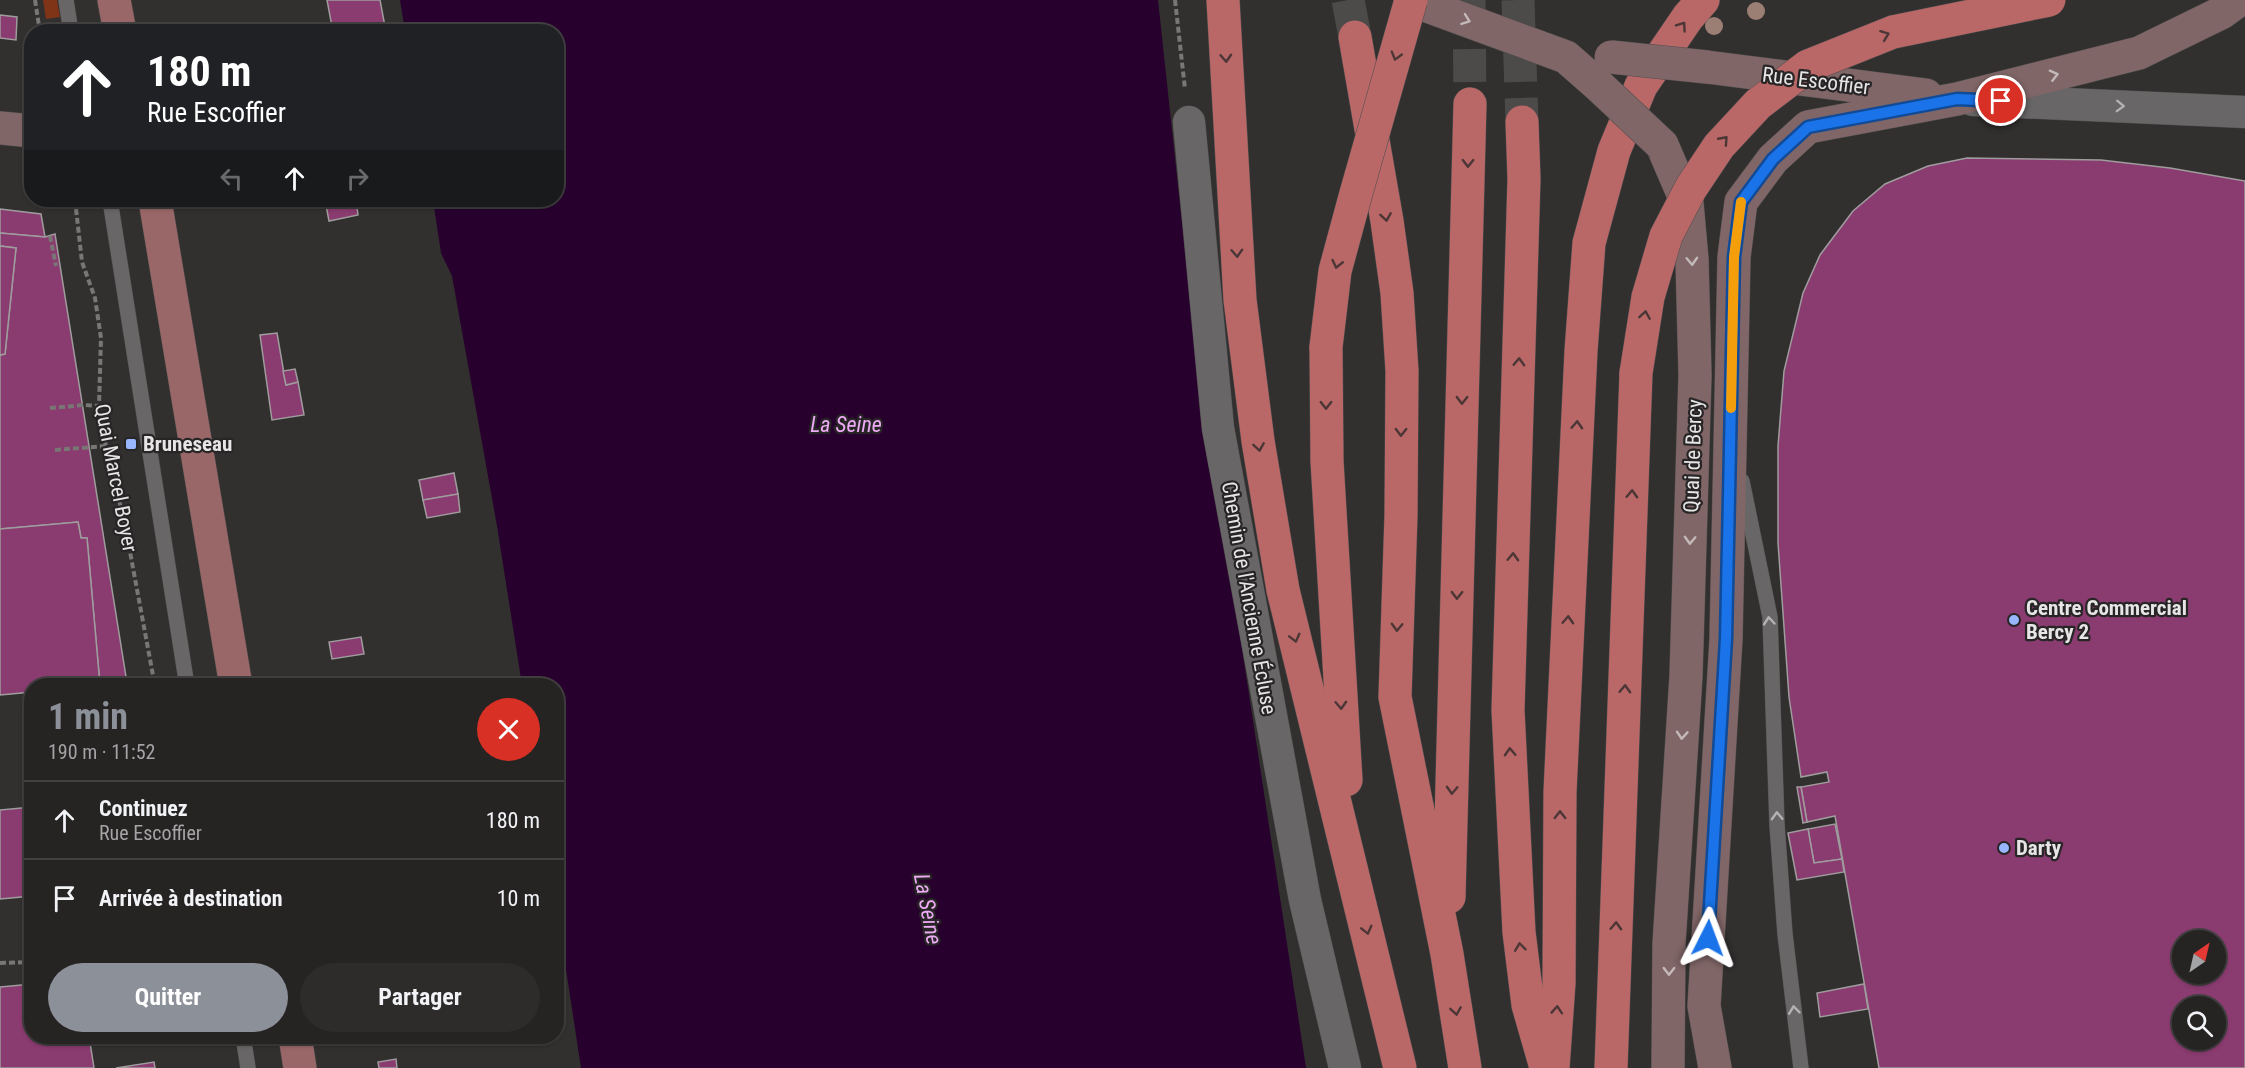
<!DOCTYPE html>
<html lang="fr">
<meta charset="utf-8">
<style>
:root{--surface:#262323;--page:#2e2b2b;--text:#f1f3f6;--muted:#a4a4a6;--line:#424041;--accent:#8c9099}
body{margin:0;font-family:"Roboto Condensed",sans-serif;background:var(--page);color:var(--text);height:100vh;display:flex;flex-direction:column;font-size:22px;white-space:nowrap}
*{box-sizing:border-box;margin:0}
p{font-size:20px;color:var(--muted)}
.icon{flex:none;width:33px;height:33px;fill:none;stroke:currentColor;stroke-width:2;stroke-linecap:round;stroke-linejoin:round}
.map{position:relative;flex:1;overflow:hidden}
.side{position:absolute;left:24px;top:678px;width:540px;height:366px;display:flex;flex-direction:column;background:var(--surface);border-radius:24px;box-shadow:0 2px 4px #0004,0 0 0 2px var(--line)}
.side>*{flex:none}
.top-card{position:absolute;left:24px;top:24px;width:540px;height:183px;border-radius:24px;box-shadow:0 2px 4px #0004,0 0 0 2px var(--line);background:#202124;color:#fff;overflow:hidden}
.needle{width:39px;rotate:34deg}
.controls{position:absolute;left:2172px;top:930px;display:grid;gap:12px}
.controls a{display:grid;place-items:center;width:54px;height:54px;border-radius:50%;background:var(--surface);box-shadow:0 2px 4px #0004,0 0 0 2px var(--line);font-size:30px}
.pin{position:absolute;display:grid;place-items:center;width:51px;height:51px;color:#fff;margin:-26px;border:3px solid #fff;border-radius:50%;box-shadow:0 2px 6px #0007}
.me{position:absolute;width:66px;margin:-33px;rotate:3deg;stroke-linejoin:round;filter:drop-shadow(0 0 4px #0008)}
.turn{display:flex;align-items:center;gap:21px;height:126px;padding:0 24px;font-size:27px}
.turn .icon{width:78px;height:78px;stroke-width:2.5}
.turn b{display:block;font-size:42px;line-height:51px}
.lanes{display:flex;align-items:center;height:57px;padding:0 24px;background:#0003;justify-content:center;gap:30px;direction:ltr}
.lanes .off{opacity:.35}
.round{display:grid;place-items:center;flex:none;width:63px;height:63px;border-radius:32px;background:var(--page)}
.summary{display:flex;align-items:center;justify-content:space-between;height:102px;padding:0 24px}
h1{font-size:36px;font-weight:700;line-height:45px;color:var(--accent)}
.primary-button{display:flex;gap:12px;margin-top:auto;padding:12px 24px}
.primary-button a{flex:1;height:69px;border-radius:36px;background:var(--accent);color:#fff;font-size:24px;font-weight:700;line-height:69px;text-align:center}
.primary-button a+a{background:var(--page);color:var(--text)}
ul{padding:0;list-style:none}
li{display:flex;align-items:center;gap:18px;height:78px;padding:0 24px;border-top:2px solid var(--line)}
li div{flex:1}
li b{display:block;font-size:22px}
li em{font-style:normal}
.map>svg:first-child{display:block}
.green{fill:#7f3418}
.water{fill:#28002e}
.building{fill:#8a3b6f;stroke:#9f9c9e;stroke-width:1.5;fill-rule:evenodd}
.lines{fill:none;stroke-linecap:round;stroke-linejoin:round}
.highway-tunnel{stroke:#4d4a4a;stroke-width:33;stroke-dasharray:33 16;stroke-linecap:butt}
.lane-casing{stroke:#4f4d4d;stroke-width:16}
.street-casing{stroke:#4f4d4d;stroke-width:33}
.secondary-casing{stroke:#4f4d4d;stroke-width:34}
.primary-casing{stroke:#4f4d4d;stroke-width:34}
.highway-casing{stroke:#4f4d4d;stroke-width:34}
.path{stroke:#797676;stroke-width:4;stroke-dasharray:6 3;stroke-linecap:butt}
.lane{stroke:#696667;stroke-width:15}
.street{stroke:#696667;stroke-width:32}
.secondary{stroke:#816667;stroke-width:33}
.primary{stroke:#996767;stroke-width:33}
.highway{stroke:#b96767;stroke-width:33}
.secondary-bridge-casing{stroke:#4f4d4d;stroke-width:34;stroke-linecap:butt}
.highway-bridge-casing{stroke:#4f4d4d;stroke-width:34;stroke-linecap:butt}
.secondary-bridge{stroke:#816667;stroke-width:33}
.highway-bridge{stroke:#b96767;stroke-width:33}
.tree{fill:#9b7f75}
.oneway{stroke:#c3b9b9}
.oneway2{stroke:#4c3636}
.oneway3{stroke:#b5b2b3}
.route-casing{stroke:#114b97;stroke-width:15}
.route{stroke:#1a73e8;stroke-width:10}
.slow{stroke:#f59e0b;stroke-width:10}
.poi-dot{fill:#97b6fd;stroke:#282526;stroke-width:2}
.labels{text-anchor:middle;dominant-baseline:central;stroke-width:4.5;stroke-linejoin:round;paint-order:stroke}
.street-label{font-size:21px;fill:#e7e5e5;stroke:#282526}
.poi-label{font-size:21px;font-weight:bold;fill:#e7e5e5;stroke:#282526;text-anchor:start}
.water-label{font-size:22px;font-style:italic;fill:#eeabf5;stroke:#282526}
</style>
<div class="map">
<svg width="2245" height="1068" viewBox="0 0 2245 1068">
<rect width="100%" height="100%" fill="#322f2f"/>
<polygon class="green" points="43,0 57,0 60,17 46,19"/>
<polygon class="water" points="400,0 1158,0 1181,214 1228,557 1306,1068 581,1068 557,910 556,686 522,685 497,526 452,276 441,253 433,200 556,200 556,32 405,31"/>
<g class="building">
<polygon points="327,0 380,0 386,32 333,32"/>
<polygon points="0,15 17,17 16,40 0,38"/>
<path d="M1967 158 2101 160 2170 168 2245 181V1068H1879L1835 816 1807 822 1801 787 1829 782 1827 772 1801 777 1789 697 1778 543V446L1784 371 1803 293 1820 255 1853 211 1885 184 1928 166ZM2182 940H2216V974H2182ZM2182 1006H2216V1040H2182Z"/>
<polygon points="325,200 356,200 358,215 329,221"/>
<polygon points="0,209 41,214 45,237 0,233"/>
<polygon points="0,233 45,237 55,234 127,683 100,685 87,538 81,538 78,522 0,529 0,355 5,354 16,248 0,246"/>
<polygon points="0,246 16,248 5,354 0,355"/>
<polygon points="277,333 286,385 298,382 304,415 272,420 260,335"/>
<polygon points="295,369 298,382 286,385 283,371"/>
<polygon points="454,473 458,494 423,500 419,480"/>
<polygon points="458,494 460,512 427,518 423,500"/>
<polygon points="78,522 81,538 87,538 100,685 32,686 32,692 0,695 0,529"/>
<polygon points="361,637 364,654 332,659 329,642"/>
<polygon points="1797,787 1801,787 1807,822 1803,823"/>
<polygon points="32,807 32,896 0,899 0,810"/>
<polygon points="1835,824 1842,859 1814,863 1808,829"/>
<polygon points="1808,829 1814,863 1842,859 1844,872 1797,880 1788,833"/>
<polygon points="32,984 32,1036 89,1036 94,1068 0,1068 0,987"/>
<polygon points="1864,984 1868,1009 1820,1017 1817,993"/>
<polygon points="396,1059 397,1068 379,1068 378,1062"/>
<polygon points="154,1062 155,1068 116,1068"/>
</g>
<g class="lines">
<g class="highway-tunnel">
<polyline points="1348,0 1355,37"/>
<polyline points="1469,0 1470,104"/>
<polyline points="1518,0 1522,122"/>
</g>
<defs>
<g id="lane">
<polyline points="66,0 71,32"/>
<polyline points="110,200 187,686"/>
<polyline points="1742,481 1770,617 1777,825 1785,934 1801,1068"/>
<polyline points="243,1036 248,1068"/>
</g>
<g id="street">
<polyline points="1973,100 2245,112"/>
<polyline points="1189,122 1218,428 1305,900 1345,1068"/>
</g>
<g id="secondary">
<polyline points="1411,0 1566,57 1598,85"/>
<polyline points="1707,67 1926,95"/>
<polyline points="0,128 32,131"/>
<polyline points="1662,145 1687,203 1692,259 1695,375 1686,676 1669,944 1668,1068"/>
<polyline points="1715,1068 1704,1006 1726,639 1734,257 1741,202 1773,159 1808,127 1957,99 2139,53 2221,13 2239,0"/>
</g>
<g id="primary">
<polyline points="114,0 120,32"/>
<polyline points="155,200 236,686"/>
<polyline points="295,1036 300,1068"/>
</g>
<g id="highway">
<polyline points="1223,0 1240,300 1258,441 1283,590 1400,1068"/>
<polyline points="1355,37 1387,221 1397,293 1402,371 1401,515 1395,697 1447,954 1465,1068"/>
<polyline points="1522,122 1524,179 1508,710 1519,932 1528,1005 1545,1064"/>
<polyline points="1326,347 1327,461 1346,780"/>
<polyline points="1449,897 1470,104"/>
<polyline points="1553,1068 1559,983 1560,792 1581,351 1589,243 1614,151 1641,86 1688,17 1703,0"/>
<polyline points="1611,1068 1636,373"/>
</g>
</defs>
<use href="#lane" class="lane-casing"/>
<use href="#street" class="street-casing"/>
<use href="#secondary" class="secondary-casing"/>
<use href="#primary" class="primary-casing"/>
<use href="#highway" class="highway-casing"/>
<g class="path">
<polyline points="35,0 40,32"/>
<polyline points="1175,0 1185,89"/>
<polyline points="75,200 82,262 95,298 101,338 99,406 106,446 125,525 155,686"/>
<polyline points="50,236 56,266"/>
<polyline points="50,408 84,405 99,406"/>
<polyline points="55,450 106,446"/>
<polyline points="0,963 32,962"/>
</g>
<use href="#lane" class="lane"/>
<use href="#street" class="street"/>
<use href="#secondary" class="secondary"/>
<use href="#primary" class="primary"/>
<use href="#highway" class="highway"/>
<defs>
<g id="secondary-bridge">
<polyline points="1611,57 1707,67"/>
<polyline points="1598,85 1662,145"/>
</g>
<g id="highway-bridge">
<polyline points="1326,347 1335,271 1355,197 1411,0"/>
<polyline points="1636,373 1648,297 1666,236 1691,188 1719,146 1758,104 1808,66 1893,32 2049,0"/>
</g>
</defs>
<use href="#secondary-bridge" class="secondary-bridge-casing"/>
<use href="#highway-bridge" class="highway-bridge-casing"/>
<use href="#secondary-bridge" class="secondary-bridge"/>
<use href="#highway-bridge" class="highway-bridge"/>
</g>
<g class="tree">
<circle cx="1756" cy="11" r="9"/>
<circle cx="1714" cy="26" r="9"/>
</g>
<defs><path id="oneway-chevron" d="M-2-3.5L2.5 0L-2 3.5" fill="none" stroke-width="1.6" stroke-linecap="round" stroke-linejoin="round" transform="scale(1.5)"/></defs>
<g class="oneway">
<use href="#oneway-chevron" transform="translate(1466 20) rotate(20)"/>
<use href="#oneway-chevron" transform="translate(2054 75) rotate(-14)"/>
<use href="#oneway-chevron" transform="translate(1692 261) rotate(87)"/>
<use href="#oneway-chevron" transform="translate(1690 540) rotate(92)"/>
<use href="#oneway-chevron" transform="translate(1682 735) rotate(94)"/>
<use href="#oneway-chevron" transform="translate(1669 971) rotate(90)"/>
</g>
<g class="oneway2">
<use href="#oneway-chevron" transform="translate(1682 26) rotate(-55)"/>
<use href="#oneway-chevron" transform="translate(1885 35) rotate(-21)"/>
<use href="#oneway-chevron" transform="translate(1396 56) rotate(106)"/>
<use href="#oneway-chevron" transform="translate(1226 58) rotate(87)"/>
<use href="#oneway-chevron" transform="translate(1724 140) rotate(-48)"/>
<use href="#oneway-chevron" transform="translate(1468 163) rotate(91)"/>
<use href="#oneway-chevron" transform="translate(1386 217) rotate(81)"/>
<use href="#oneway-chevron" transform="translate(1237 253) rotate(87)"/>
<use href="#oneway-chevron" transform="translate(1337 264) rotate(103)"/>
<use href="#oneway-chevron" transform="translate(1645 315) rotate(-81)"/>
<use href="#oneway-chevron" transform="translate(1519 362) rotate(-88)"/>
<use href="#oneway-chevron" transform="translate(1462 400) rotate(91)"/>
<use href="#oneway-chevron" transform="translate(1326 405) rotate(90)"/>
<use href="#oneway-chevron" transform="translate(1577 425) rotate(-87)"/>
<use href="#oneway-chevron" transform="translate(1401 432) rotate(91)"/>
<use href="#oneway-chevron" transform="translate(1259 447) rotate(81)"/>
<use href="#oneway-chevron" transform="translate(1632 494) rotate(-88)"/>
<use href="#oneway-chevron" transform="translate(1513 557) rotate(-88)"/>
<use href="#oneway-chevron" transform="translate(1457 595) rotate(91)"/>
<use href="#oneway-chevron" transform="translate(1568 620) rotate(-87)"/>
<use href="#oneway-chevron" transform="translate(1397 627) rotate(92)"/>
<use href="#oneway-chevron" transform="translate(1295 638) rotate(76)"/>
<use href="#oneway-chevron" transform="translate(1625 689) rotate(-88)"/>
<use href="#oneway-chevron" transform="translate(1341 705) rotate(87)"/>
<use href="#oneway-chevron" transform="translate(1510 752) rotate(-93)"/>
<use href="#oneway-chevron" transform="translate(1452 790) rotate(92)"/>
<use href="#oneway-chevron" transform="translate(1560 815) rotate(-90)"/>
<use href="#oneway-chevron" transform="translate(1616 926) rotate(-88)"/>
<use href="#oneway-chevron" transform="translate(1367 930) rotate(76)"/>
<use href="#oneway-chevron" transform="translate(1520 947) rotate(-97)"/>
<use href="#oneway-chevron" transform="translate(1557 1010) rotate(-86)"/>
<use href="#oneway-chevron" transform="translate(1456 1011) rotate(81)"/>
</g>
<g class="oneway3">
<use href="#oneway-chevron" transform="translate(2120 106) rotate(2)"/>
<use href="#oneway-chevron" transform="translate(1769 621) rotate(-95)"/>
<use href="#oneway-chevron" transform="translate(1777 816) rotate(-92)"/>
<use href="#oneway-chevron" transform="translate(1794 1010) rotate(-97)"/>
</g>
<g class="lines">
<defs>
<polyline id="route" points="1708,938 1726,639 1734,257 1741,202 1773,159 1808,127 1957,99 2001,101"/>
</defs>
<use href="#route" class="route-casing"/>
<use href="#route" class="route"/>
<polyline class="slow" points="1731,408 1734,257 1741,202"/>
</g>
<g class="poi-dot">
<rect x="125" y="438" width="12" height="12" rx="3"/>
<circle cx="2014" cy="620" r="6"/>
<circle cx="2004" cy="848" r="6"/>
</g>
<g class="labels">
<g class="street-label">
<text transform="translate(1816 81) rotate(7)">Rue Escoffier</text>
<text transform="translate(1693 456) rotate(-88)">Quai de Bercy</text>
<text transform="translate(116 478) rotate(79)">Quai Marcel Boyer</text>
<text transform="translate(1249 598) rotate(80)">Chemin de l'Ancienne Écluse</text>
</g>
<g class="poi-label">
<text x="143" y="444">Bruneseau</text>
<text x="2026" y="608">Centre Commercial<tspan x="2026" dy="24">Bercy 2</tspan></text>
<text x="2016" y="848">Darty</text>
</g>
<g class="water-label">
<text x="846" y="424">La Seine</text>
<text transform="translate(928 909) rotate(79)">La Seine</text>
</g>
</g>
</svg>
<div class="controls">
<a><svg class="needle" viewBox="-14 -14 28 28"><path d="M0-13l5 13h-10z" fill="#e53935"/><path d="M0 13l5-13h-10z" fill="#a4a4a6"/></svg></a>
<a><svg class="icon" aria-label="search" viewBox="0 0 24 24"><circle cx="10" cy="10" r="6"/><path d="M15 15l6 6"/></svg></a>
</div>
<div class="pin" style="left:2001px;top:101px;background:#d93025"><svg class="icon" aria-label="arrive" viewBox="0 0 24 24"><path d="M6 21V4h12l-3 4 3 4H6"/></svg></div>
<svg class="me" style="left:1708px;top:938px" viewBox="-20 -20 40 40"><path d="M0-17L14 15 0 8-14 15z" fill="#1a73e8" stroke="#fff" stroke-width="4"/></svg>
<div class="top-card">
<div class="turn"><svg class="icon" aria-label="ahead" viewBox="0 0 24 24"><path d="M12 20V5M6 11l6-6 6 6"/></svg><div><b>180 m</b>Rue Escoffier</div></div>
<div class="lanes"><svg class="icon off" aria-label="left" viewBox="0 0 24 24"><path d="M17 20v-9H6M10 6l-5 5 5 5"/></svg><svg class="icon" aria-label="ahead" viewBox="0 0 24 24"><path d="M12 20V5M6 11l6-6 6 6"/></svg><svg class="icon off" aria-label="right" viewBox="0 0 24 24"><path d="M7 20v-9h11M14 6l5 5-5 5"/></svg></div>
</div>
<section class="side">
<div class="summary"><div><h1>1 min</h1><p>190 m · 11:52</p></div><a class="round" style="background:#d93025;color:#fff"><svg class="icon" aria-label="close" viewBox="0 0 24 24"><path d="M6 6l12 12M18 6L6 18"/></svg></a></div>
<ul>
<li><svg class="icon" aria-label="ahead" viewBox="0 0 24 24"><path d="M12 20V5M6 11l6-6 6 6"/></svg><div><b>Continuez</b><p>Rue Escoffier</p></div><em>180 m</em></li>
<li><svg class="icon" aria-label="arrive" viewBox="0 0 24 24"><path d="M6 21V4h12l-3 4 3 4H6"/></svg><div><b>Arrivée à destination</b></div><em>10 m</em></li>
</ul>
<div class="primary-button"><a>Quitter</a><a>Partager</a></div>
</section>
</div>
